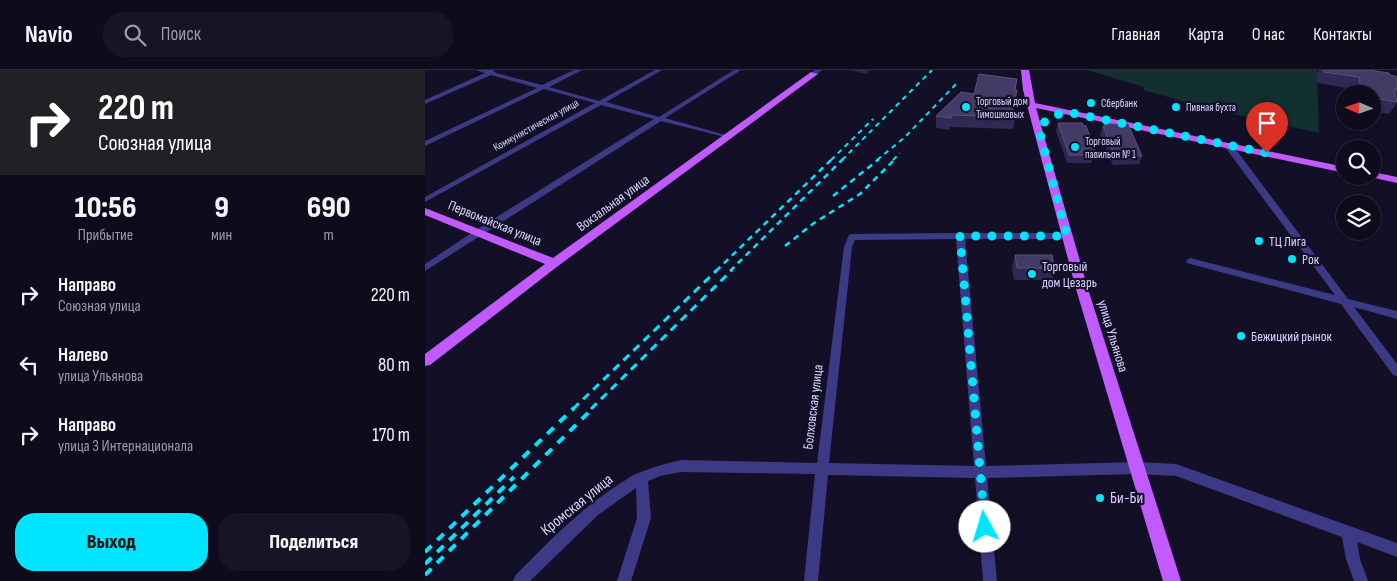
<!DOCTYPE html>
<html lang="ru">
<meta charset="utf-8">
<style>
:root{--surface:#0e0b1c;--page:#171425;--text:#f1f3f6;--muted:#9b9ba3;--line:#2e2b3b;--accent:#00e5ff}
body{margin:0;font-family:"Sofia Sans Condensed",sans-serif;background:var(--page);color:var(--text);height:100vh;display:flex;flex-direction:column;font-size:19px;white-space:nowrap}
*{box-sizing:border-box;margin:0}
p{font-size:16px;color:var(--muted)}
.icon{flex:none;width:28px;height:28px;fill:none;stroke:currentColor;stroke-width:2;stroke-linecap:round;stroke-linejoin:round}
.map{position:relative;flex:1;overflow:hidden}
.sheet{display:flex;flex-direction:column;background:var(--surface);width:425px}
.sheet>*{flex:none}
.banner{background:#202124;color:#fff;overflow:hidden}
.needle{width:32px;rotate:272deg}
.tools{position:absolute;left:911px;top:15px;display:grid;gap:10px}
.tools a{display:grid;place-items:center;width:45px;height:45px;border-radius:50%;background:var(--surface);box-shadow:0 1px 4px #0004,0 0 0 1px var(--line);font-size:25px}
.pin{position:absolute;display:grid;place-items:center;width:42px;height:42px;color:#fff;margin:-51px -21px;border-radius:50% 50% 50% 0;rotate:-45deg;box-shadow:0 0 5px #0007}
.pin .icon{rotate:45deg}
.me{position:absolute;width:55px;margin:-28px;rotate:354deg;stroke-linejoin:round;filter:drop-shadow(0 0 4px #0008)}
.turn{display:flex;align-items:center;gap:18px;height:105px;padding:0 15px;font-size:22px}
.turn .icon{width:65px;height:65px;stroke-width:2.5}
.turn b{display:block;font-size:35px;line-height:42px}
.eta{display:flex;justify-content:space-evenly;align-items:center;height:85px;text-align:center}
.eta b{font-size:30px;font-weight:800;line-height:35px}
.button{display:flex;gap:10px;margin-top:auto;padding:10px 15px}
.button a{flex:1;height:58px;border-radius:20px;background:var(--accent);color:#111;font-size:20px;font-weight:800;line-height:58px;text-align:center}
.button a+a{background:var(--page);color:var(--text)}
ul{padding:0;list-style:none}
li{display:flex;align-items:center;gap:15px;height:70px;padding:0 15px}
li div{flex:1}
li b{display:block;font-size:19px}
li em{font-style:normal}
header{display:flex;align-items:center;gap:30px;box-sizing:border-box;height:70px;padding:0 25px;background:var(--surface);border-bottom:1px solid var(--line)}
header strong{font-size:24px}
nav{display:flex;gap:28px;margin-inline-start:auto;font-size:18px}
.search{width:350px;height:45px;background:var(--page);display:flex;align-items:center;gap:12px;box-sizing:border-box;padding:0 18px;border-radius:20px;color:var(--muted);font-size:19px}
main{display:flex;flex:1;min-height:0}
.map>svg:first-child{display:block}
.green{fill:#12302f}
.lines{fill:none;stroke-linecap:round;stroke-linejoin:round}
.minor{fill:#3d3a85;fill-rule:evenodd}
.major{fill:#c25bff;fill-rule:evenodd}
.rail-far3{stroke:#00e5ff;stroke-width:2;stroke-dasharray:5 4.5;stroke-linecap:butt}
.rail-far2{stroke:#00e5ff;stroke-width:2.5;stroke-dasharray:6 5;stroke-linecap:butt}
.rail-far1{stroke:#00e5ff;stroke-width:3;stroke-dasharray:8 6;stroke-linecap:butt}
.rail{stroke:#00e5ff;stroke-width:4;stroke-dasharray:9 8;stroke-linecap:butt}
.wall{fill:#312854}
.shaded-wall{fill:#1d163a}
.building{fill:#433a66;stroke:#5a527e}
.route{stroke:#00e5ff;stroke-width:9;stroke-dasharray:0 16.2}
.poi-dot{fill:#00e5ff;stroke:#130f26;stroke-width:2}
.labels{text-anchor:middle;dominant-baseline:central;stroke-width:4.5;stroke-linejoin:round;paint-order:stroke}
.far-poi-label{font-size:11px;fill:#d9d4ff;stroke:#130f26;text-anchor:start}
.far-street-label{font-size:11px;fill:#d9d4ff;stroke:#130f26}
.street-label{font-size:14px;fill:#d9d4ff;stroke:#130f26}
.poi-label{font-size:14px;fill:#d9d4ff;stroke:#130f26;text-anchor:start}
.near-poi-label{font-size:16px;fill:#d9d4ff;stroke:#130f26;text-anchor:start}
.near-street-label{font-size:16px;fill:#d9d4ff;stroke:#130f26}
</style>
<header>
<strong>Navio</strong>
<div class="search"><svg class="icon" aria-label="search" viewBox="0 0 24 24"><circle cx="10" cy="10" r="6"/><path d="M15 15l6 6"/></svg>Поиск</div>
<nav><a>Главная</a><a>Карта</a><a>О нас</a><a>Контакты</a></nav>
</header>
<main>
<section class="sheet">
<div class="banner">
<div class="turn"><svg class="icon" aria-label="right" viewBox="0 0 24 24"><path d="M7 20v-9h11M14 6l5 5-5 5"/></svg><div><b>220 m</b>Союзная улица</div></div>
</div>
<div class="eta">
<div><b>10:56</b><p>Прибытие</p></div>
<div><b>9</b><p>мин</p></div>
<div><b>690</b><p>m</p></div>
</div>
<ul>
<li><svg class="icon" aria-label="right" viewBox="0 0 24 24"><path d="M7 20v-9h11M14 6l5 5-5 5"/></svg><div><b>Направо</b><p>Союзная улица</p></div><em>220 m</em></li>
<li><svg class="icon" aria-label="left" viewBox="0 0 24 24"><path d="M17 20v-9H6M10 6l-5 5 5 5"/></svg><div><b>Налево</b><p>улица Ульянова</p></div><em>80 m</em></li>
<li><svg class="icon" aria-label="right" viewBox="0 0 24 24"><path d="M7 20v-9h11M14 6l5 5-5 5"/></svg><div><b>Направо</b><p>улица 3 Интернационала</p></div><em>170 m</em></li>
</ul>
<div class="button"><a>Выход</a><a>Поделиться</a></div>
</section>
<div class="map">
<svg width="972" height="511" viewBox="0 0 972 511">
<rect width="100%" height="100%" fill="#130f26"/>
<polygon class="green" points="662,0 892,0 894,63 786,39 718,20 719,17"/>
<g class="lines">
<g class="minor">
<polygon points="51,0 68,0 71,3 117,15 149,0 157,0 124,17 174,31 230,0 237,0 181,32 234,47 309,0 316,0 240,48 304,66 304,68 236,51 0,201 0,194 51,160 229,49 176,35 0,132 0,127 170,33 119,19 0,76 0,71 112,18 66,5 0,34 0,30 60,3"/>
<polygon points="390,0 397,0 391,5 387,5 386,4"/>
<polygon points="800,73 806,73 923,229 972,241 972,249 929,237 972,294 972,306 968,305 916,234 762,193 761,191 765,188 910,225 800,77"/>
<path d="M535 163H642L646 166 642 169H540L561 396 712 392 751 394 972 473V487L932 472 935 489 943 511H929L921 489 917 467 751 406 712 404 562 408 572 511H558L550 408 403 405 393 511H379L390 404 256 402 235 406 223 411 226 448 206 511H192L212 448 211 418 173 445 105 511H88L90 506C123 472 156 438 196 413 202 409 209 404 216 402 229 397 242 393 256 390L392 393 419 177 424 165 427 164ZM531 169 549 396 404 393 427 177 430 170Z"/>
</g>
<g class="major">
<polygon points="596,0 604,0 610,33 920,97 920,103 611,38 663,219 756,511 738,511 651,219 598,20"/>
<polygon points="386,2 393,4 133,196 5,295 0,296 0,284 120,194 0,145 0,138 128,188"/>
<polygon points="948,102 972,107 972,113 945,107 948,106"/>
</g>
<g class="rail-far3">
<polyline points="406,90 448,49"/>
<polyline points="417,90 507,0"/>
<polyline points="452,90 479,68 532,13"/>
<polyline points="468,90 475,83"/>
</g>
<g class="rail-far2">
<polyline points="408,126 454,89"/>
<polyline points="360,176 389,153 435,124 470,89"/>
<polyline points="291,201 407,89"/>
<polyline points="305,201 418,89"/>
</g>
<g class="rail-far1">
<polyline points="148,339 292,200"/>
<polyline points="166,339 307,200"/>
</g>
<g class="rail">
<polyline points="0,482 149,338"/>
<polyline points="0,494 89,407"/>
<polyline points="0,505 168,338"/>
</g>
</g>
<g class="wall">
<polygon points="426,0 447,0 442,4"/>
<polygon points="894,0 943,0 972,6 972,27 971,28 972,33 964,44 948,41 948,24 927,24 927,19 892,13 891,5"/>
<polygon points="589,41 590,47 588,59 525,57 525,60 511,58 511,46"/>
<polygon points="633,53 671,82 669,90 667,90 666,93 642,93 631,61"/>
<polygon points="679,54 717,86 714,94 688,95 675,64 678,56 679,56"/>
<polygon points="590,185 630,198 627,210 589,210 587,198"/>
</g>
<polygon class="shaded-wall" points="442,0 447,0 442,4"/>
<g class="building">
<polygon points="898,0 943,0 964,3 965,5 972,7 972,20 969,19 972,32 948,28 948,24 937,24 934,7 899,2"/>
<polygon points="554,4 592,9 590,20 592,20 588,39 590,47 526,45 526,48 511,46 536,22 549,24"/>
<polygon points="633,53 657,53 658,55 661,56 671,82 667,81 668,85 644,85"/>
<polygon points="679,54 703,54 717,86 690,87 678,56 680,56"/>
<polygon points="590,185 627,185 630,198 592,198"/>
</g>
<g class="lines">
<path class="route" d="M560 457 535 166H642L614 60C620 48 629 45 642 42L842 83"/>
</g>
<g class="poi-dot">
<circle cx="666" cy="33" r="5"/>
<circle cx="541" cy="37" r="5"/>
<circle cx="751" cy="37" r="5"/>
<circle cx="650" cy="77" r="5"/>
<circle cx="834" cy="171" r="5"/>
<circle cx="867" cy="189" r="5"/>
<circle cx="607" cy="204" r="5"/>
<circle cx="816" cy="266" r="5"/>
<circle cx="675" cy="428" r="5"/>
</g>
<g class="labels">
<g class="far-poi-label">
<text x="551" y="31">Торговый дом<tspan x="551" dy="13">Тимошковых</tspan></text>
<text x="676" y="33">Сбербанк</text>
<text x="761" y="37">Пивная бухта</text>
<text x="660" y="71">Торговый<tspan x="660" dy="13">павильон № 1</tspan></text>
</g>
<g class="far-street-label">
<text transform="translate(111 55) rotate(-29)">Коммунистическая улица</text>
</g>
<g class="street-label">
<text transform="translate(188 133) rotate(-36)">Вокзальная улица</text>
<text transform="translate(70 153) rotate(22)">Первомайская улица</text>
<text transform="translate(688 266) rotate(73)">улица Ульянова</text>
<text transform="translate(388 337) rotate(-83)">Болховская улица</text>
</g>
<g class="poi-label">
<text x="844" y="171">ТЦ Лига</text>
<text x="877" y="189">Рок</text>
<text x="617" y="196">Торговый<tspan x="617" dy="16">дом Цезарь</tspan></text>
<text x="826" y="266">Бежицкий рынок</text>
</g>
<g class="near-poi-label">
<text x="685" y="428">Би-Би</text>
</g>
<g class="near-street-label">
<text transform="translate(152 435) rotate(-39)">Кромская улица</text>
</g>
</g>
</svg>
<div class="tools">
<a><svg class="needle" viewBox="-14 -14 28 28"><path d="M0-13l5 13h-10z" fill="#e53935"/><path d="M0 13l5-13h-10z" fill="#9b9ba3"/></svg></a>
<a><svg class="icon" aria-label="search" viewBox="0 0 24 24"><circle cx="10" cy="10" r="6"/><path d="M15 15l6 6"/></svg></a>
<a><svg class="icon" aria-label="layers" viewBox="0 0 24 24"><path d="M12 4l9 5-9 5-9-5zM3 14l9 5 9-5"/></svg></a>
</div>
<div class="pin" style="left:842px;top:83px;background:#d93025"><svg class="icon" aria-label="arrive" viewBox="0 0 24 24"><path d="M6 21V4h12l-3 4 3 4H6"/></svg></div>
<svg class="me" style="left:560px;top:457px" viewBox="-20 -20 40 40"><circle r="19" fill="#fff"/><path d="M0-13L10 11 0 6-10 11z" fill="#00e5ff"/></svg>
</div>
</main>
